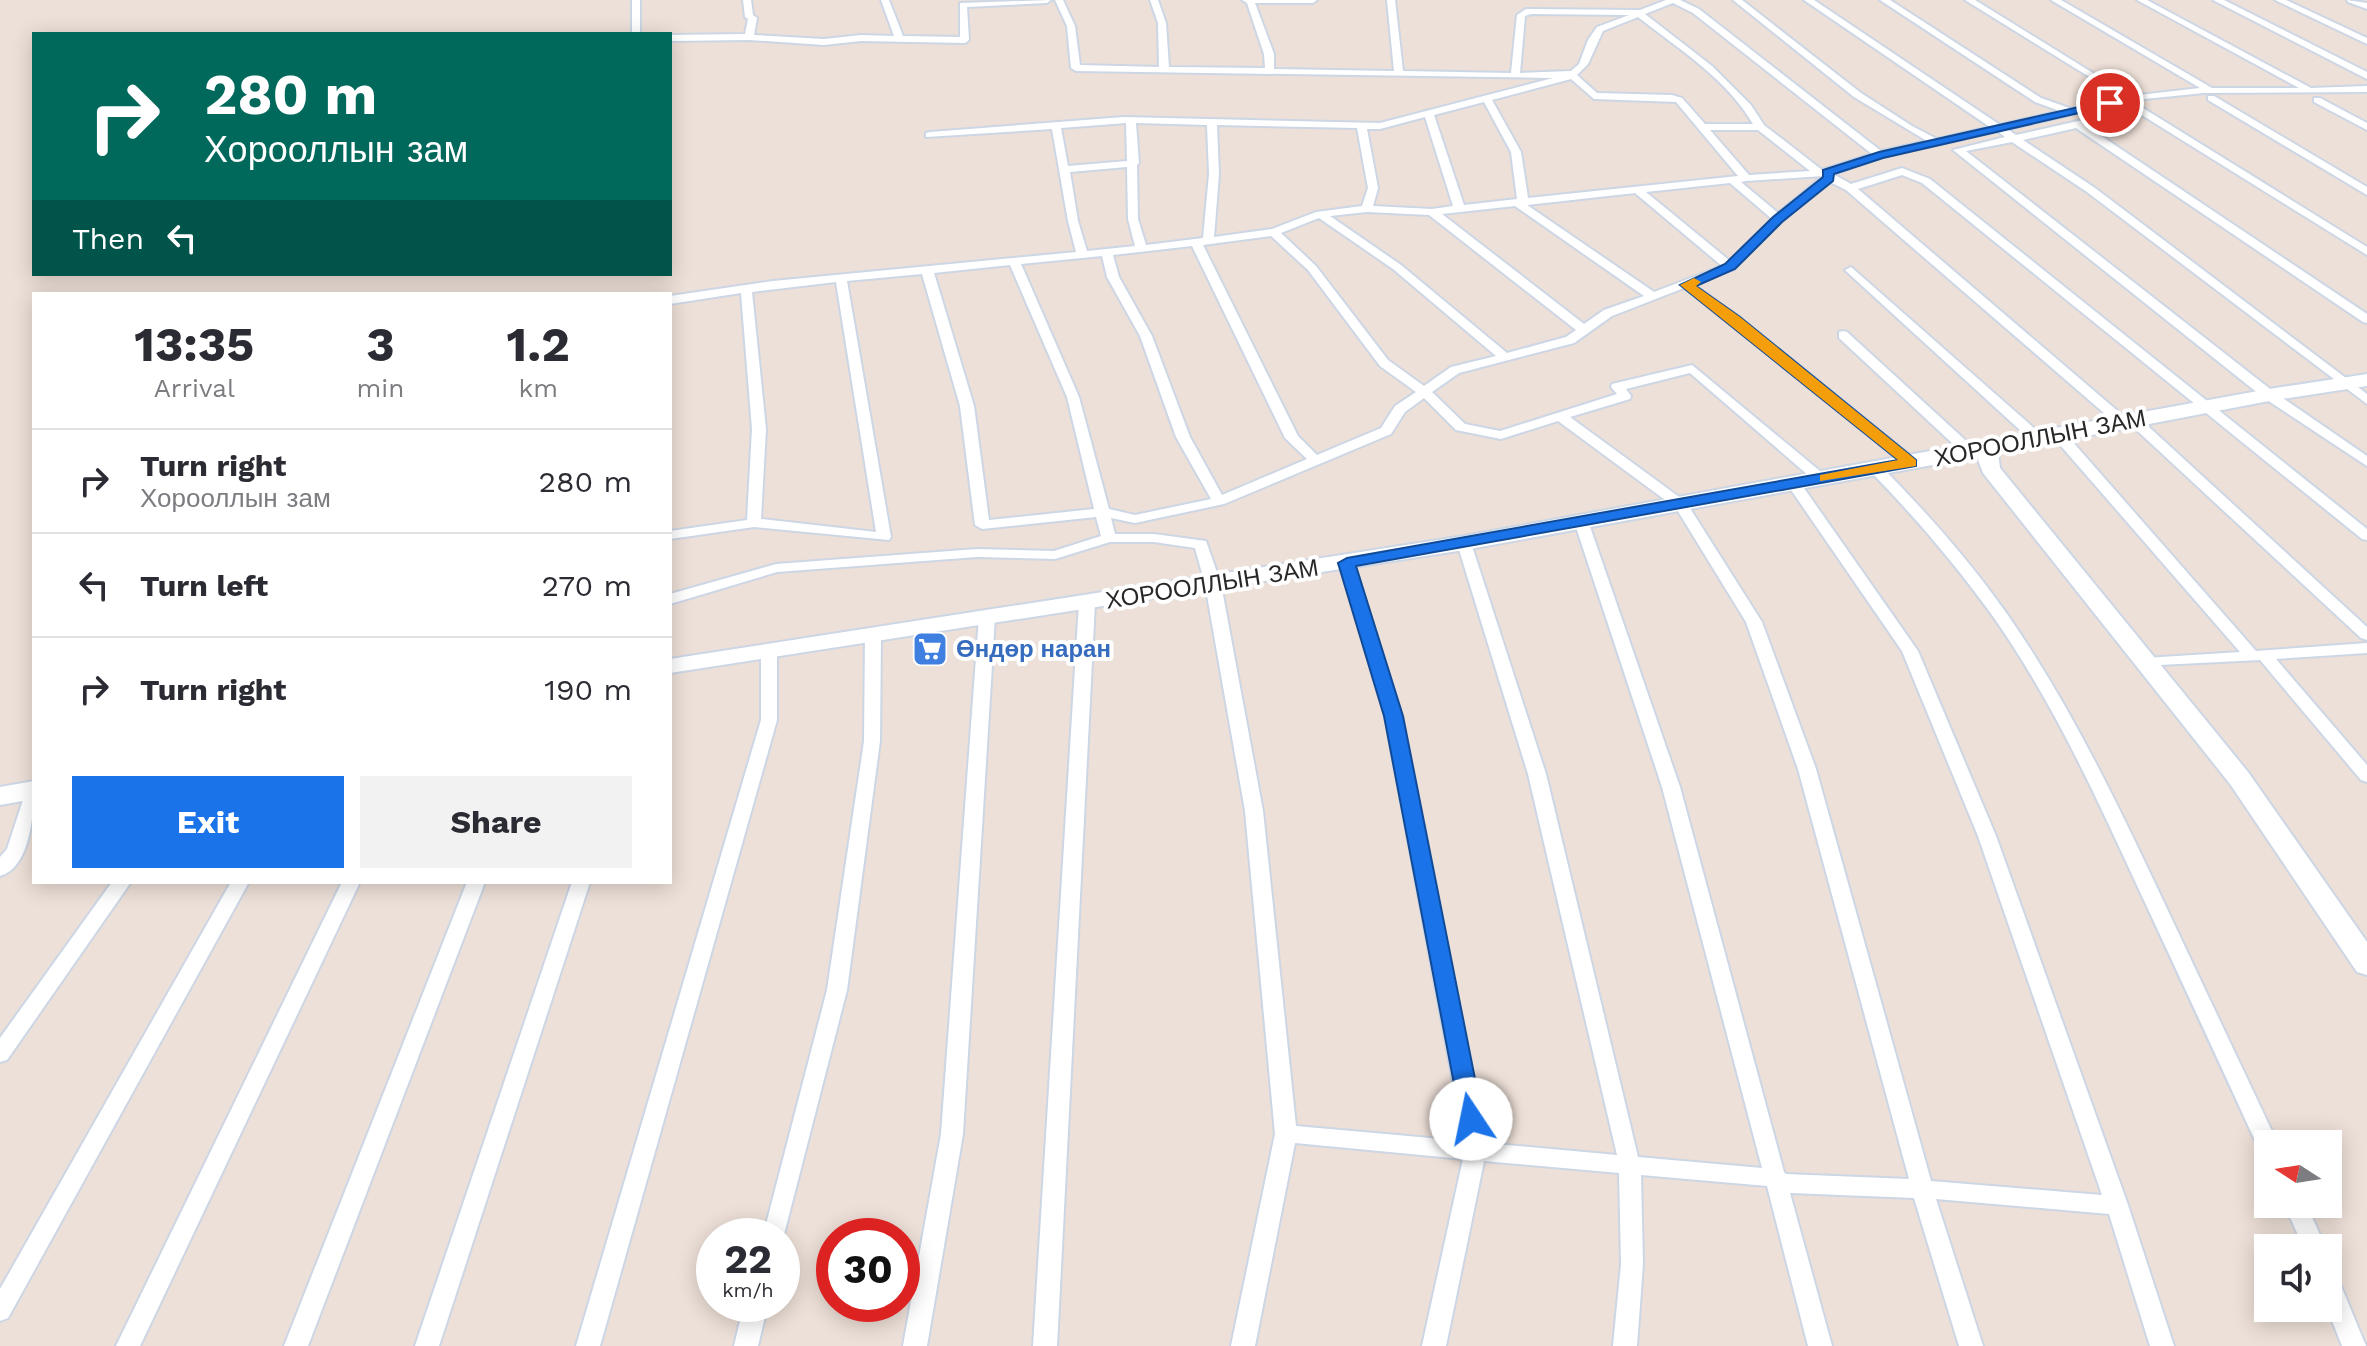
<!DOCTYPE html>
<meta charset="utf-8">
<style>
:root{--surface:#fff;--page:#f2f2f3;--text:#2b2b33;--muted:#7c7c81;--line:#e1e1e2;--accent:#1a73e8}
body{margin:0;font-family:"Work Sans",sans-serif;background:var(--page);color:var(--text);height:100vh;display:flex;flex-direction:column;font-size:30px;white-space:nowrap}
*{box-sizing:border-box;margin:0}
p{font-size:26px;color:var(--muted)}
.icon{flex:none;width:44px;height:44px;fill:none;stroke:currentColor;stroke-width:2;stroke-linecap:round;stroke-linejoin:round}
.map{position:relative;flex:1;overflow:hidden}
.details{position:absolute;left:32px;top:292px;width:640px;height:592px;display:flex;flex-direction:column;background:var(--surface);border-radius:0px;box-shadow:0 4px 20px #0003}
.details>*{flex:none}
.hud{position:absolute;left:32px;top:32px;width:640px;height:244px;border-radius:0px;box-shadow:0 4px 20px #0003;background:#00695c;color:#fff;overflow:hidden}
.needle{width:52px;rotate:282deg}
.controls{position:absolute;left:2254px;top:1130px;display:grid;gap:16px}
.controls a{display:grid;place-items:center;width:88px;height:88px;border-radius:0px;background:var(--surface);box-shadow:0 4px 20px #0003;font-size:40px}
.speed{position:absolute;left:696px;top:1218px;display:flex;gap:16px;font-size:40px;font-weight:700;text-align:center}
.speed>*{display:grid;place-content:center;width:104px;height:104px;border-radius:50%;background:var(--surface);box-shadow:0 4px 20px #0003;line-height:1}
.speed small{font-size:20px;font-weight:400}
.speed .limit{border:12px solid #d22;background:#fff;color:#111}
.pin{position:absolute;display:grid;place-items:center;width:68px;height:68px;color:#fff;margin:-34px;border:4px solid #fff;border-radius:50%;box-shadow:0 2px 8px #0007}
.me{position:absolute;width:88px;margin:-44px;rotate:349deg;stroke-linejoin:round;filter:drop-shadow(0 0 6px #0008)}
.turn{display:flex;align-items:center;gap:28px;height:168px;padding:0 40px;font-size:36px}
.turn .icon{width:104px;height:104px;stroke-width:2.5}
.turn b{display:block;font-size:56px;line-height:68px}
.then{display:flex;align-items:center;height:76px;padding:0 40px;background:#0003;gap:16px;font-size:30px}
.eta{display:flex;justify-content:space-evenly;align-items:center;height:136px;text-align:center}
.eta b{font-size:48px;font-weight:700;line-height:56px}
.button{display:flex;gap:16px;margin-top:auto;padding:16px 40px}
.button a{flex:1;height:92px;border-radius:0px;background:var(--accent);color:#fff;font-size:32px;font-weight:700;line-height:92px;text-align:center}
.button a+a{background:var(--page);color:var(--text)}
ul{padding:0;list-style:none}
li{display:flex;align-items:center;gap:24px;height:104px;padding:0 40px;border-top:2px solid var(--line)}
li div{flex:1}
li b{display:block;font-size:30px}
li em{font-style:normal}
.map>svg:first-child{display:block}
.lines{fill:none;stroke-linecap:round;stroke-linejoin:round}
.street-casing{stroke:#cdd6e4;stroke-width:4}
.secondary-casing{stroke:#cdd6e4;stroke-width:4}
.street{fill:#fff;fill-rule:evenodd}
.secondary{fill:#fff;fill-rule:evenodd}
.route{fill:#1a73e8;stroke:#114b97;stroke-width:2}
.slow{fill:#f59e0b}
.labels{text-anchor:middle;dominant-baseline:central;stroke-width:8;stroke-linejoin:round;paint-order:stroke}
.street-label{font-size:24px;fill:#282828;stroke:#fff}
.shop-label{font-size:24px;font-weight:bold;fill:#366cbe;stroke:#fff;text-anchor:start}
</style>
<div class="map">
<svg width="2367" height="1346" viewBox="0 0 2367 1346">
<rect width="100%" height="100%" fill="#ede0d8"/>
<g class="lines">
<defs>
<g id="street">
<rect x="632" y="0" width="8" height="34"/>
<polygon points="743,0 751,0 753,15 757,18 754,35 824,39 861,35 894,36 881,0 889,0 903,36 960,37 960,3 1051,0 1047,3 967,7 969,40 965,43 861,41 824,45 749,40 670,41 670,35 745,34 748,19 745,17"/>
<path d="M1055 0H1063L1075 26 1080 65 1159 67 1158 23 1150 0H1158L1166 23 1169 67 1265 68 1264 54 1247 3 1242 0H1317L1313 3H1255L1274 54V69L1394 71 1387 0H1395L1403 71 1511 73 1517 15 1526 9 1640 10 1666 0H1680L1699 9 1881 151 1927 141 1854 97 1733 0H1742L1861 93 1912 126 1937 139 1990 127 1804 0H1814L2000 125 2060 111 2035 102 1880 0H1890L2041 98 2072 109 2122 97 1965 0H1975L2130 96 2200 88 2051 0H2061L2212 88H2299L2137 0H2147L2311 88 2367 86V92L2204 93 2135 100 2143 108 2367 247V255L2137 112 2126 102 2007 129 2016 135 2087 119 2089 121 2085 125 2367 314V323L2363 322 2076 128 2023 140 2095 188 2367 394V404L2087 192 2012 142 1966 151 2274 392 2367 456V466L2264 398 1953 150 2005 137 1997 131 1882 157 1833 174 1851 184 1902 168 1930 179 2367 529V540L2362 539 1922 183 1902 175 1858 189 2127 419 2138 417 2367 627V640L2361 638 2130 424 2119 426 1846 190 1830 182 1782 221 1734 269 1694 285 1739 317 1916 460 1918 463 1916 466H1906L1731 323 1684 288 1612 316 1574 343 1459 373 1432 392 1465 424 1500 431 1617 394 1611 387 1612 384 1692 365 1826 476 1828 479 1826 482H1816L1690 373 1626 389 1631 396 1630 399 1570 417 1686 502 1762 622 1816 769 1931 1181 2102 1195 1978 836 1902 651 1787 484 1789 481H1799L1918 651 1996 836 2128 1205 2174 1346H2150L2109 1214 1936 1199 1983 1346H1959L1914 1198 1790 1193 1832 1346H1808L1767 1186 1641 1175 1643 1264 1637 1346H1613L1621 1264 1619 1173 1484 1161 1446 1346H1422L1463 1159 1295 1143 1255 1346H1231L1275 1134 1245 811 1205 584 1195 548 1154 542H1110L1055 559 977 557 777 572 670 604V594L776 564 977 549 1054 551 1101 536 1096 517 982 529 975 525 960 406 922 274 847 281 891 537 889 540 754 527 670 539V531L747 520 752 429 741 293 670 304V296L773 281 1076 252 1068 221 1052 129 926 137V133L930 132 1124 117 1380 123 1553 78 1076 71 1071 68 1067 26ZM1673 3 1693 13 1872 154 1822 170 1764 125 1751 105 1712 66 1645 14ZM1531 14 1629 15 1597 27 1588 40 1579 64 1571 71 1520 73 1525 16ZM1638 17C1679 49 1727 79 1753 124H1705L1682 98 1672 95 1597 93 1577 75 1588 64 1603 31ZM1571 79 1594 99 1676 102 1738 176 1528 198 1521 152 1492 100ZM1484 102 1511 152 1517 199 1464 205 1434 115ZM1425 117 1453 206 1432 209 1373 206 1378 188 1367 129H1380ZM1126 123 1127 161 1068 166 1061 128ZM1136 123 1207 125 1209 174 1203 238 1146 245 1138 219 1137 165 1139 163ZM1217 125 1357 128 1368 188 1362 206 1316 212 1272 229 1214 237 1219 174ZM1710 130H1758L1810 171 1749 175ZM1127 167 1128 219 1135 246 1087 251 1078 221 1070 172ZM1823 176 1778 213 1741 182 1746 181ZM1730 183 1772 219 1730 261 1646 192ZM1635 193 1722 266 1654 292 1527 205ZM1515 206 1644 296 1604 310 1584 324 1442 214ZM1367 212 1429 215 1576 330 1566 337 1507 353 1401 265 1330 216ZM1319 218 1393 269 1496 356 1451 367 1424 386 1388 360 1316 266 1281 233ZM1271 236 1308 270 1380 366 1416 392 1395 406 1381 428 1317 455 1298 436 1203 245ZM1192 246 1285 438 1307 459 1222 495 1190 437 1152 336 1119 277 1113 255ZM1102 256 1107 277 1140 336 1176 437 1211 499 1135 515 1109 509 1079 397 1021 264ZM1010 265 1067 397 1094 509 989 520 974 406 934 273ZM836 282 876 532 761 519 766 429 752 292ZM1424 398 1456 430 1501 439 1558 421 1676 508 1746 622 1798 769 1909 1179 1786 1174 1784 1172 1680 787 1588 521 1581 517 1574 521 1662 787 1762 1168 1638 1157 1546 774 1471 543 1464 539 1457 543 1528 774 1617 1155 1485 1143 1401 716 1354 563 1347 559 1340 563 1385 716 1464 1141 1296 1126 1263 811 1221 584 1206 541 1154 534H1115L1111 518 1135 523 1224 504 1391 434 1405 412Z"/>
<polygon points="2213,0 2224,0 2367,72 2367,79"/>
<polygon points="2275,0 2286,0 2367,38 2367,44"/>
<polygon points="2347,0 2367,3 2367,9 2348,2"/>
<polygon points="2208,96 2214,96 2367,187 2367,195 2208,100"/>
<polygon points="2314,98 2320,98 2367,123 2367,130 2314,102"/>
<polygon points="1851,267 2043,436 2043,442 2033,442 1847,272 1845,270"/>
<polygon points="1843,331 1847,332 1975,449 1975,455 1965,455 1839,338 1839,332"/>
<polygon points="2059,431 2064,432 2256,651 2367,643 2367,653 2276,659 2367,765 2367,782 2361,780 2260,660 2139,666 2137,663 2139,660 2145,658 2240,652 2054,438 2054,432"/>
<path d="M1876 465 1881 466C1927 513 1969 560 2007 614 2072 707 2121 811 2169 913 2205 990 2242 1067 2278 1144H2268V1154L2260 1151 2257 1145C2217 1057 2176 969 2135 881 2093 790 2050 697 1992 615 1955 564 1915 517 1871 472L1869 469Z"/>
<polygon points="1087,598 1095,603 1057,1346 1033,1346 1079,603"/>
<polygon points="987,612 995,617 963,1134 927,1346 903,1346 941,1134 979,617"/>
<polygon points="873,630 881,635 880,741 847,990 782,1242 782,1236 763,1236 827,990 864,741 865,635"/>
<polygon points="769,644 777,649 777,720 600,1346 576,1346 761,720 761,649"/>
<path d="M34 788C34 814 30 868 0 876V857L7 849 25 794Z"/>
<polygon points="112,882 131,882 7,1060 0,1062 0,1038"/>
<polygon points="231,882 249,882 8,1318 0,1321 0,1289"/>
<polygon points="342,882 360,882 140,1346 116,1346"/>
<polygon points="467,882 485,882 308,1346 284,1346"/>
<polygon points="572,882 590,882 439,1346 415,1346"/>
<polygon points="2284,1204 2306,1204 2326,1248 2304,1248"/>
<polygon points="2328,1271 2336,1274 2366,1346 2342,1346 2327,1308"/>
<polygon points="744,1304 768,1304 758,1346 734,1346"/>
</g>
<g id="secondary">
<polygon points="2367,374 2367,386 2269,401 1998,453 2000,468 2248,772 2367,942 2367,975 2357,972 2230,784 1983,473 1977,457 1464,550 670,673 670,659 1464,536 2269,389"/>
<polygon points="34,781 34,799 0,805 0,787"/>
</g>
</defs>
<use href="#street" class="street-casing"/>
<use href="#secondary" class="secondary-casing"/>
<use href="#street" class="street"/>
<use href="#secondary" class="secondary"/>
</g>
<polygon class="route" points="2110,100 2114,101 2114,105 1883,158 1834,174 1833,181 1782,222 1735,269 1696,286 1740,317 1916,460 1916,466 1356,566 1403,716 1483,1119 1479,1126 1471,1129 1462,1126 1384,716 1338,563 1347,558 1898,460 1680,285 1725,264 1773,217 1823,177 1823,170 1879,152"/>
<polygon class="slow" points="1694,278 1701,282 1696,286 1740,317 1916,460 1916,466 1820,481 1820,475 1898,460 1680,285"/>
<defs>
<symbol id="supermarket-square" viewBox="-11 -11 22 22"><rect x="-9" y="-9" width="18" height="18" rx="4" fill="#3f7fe0" stroke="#fff"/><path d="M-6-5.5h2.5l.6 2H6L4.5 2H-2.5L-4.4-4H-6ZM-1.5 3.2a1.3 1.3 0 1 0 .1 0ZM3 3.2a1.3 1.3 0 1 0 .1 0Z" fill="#fff"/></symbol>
</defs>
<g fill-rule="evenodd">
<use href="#supermarket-square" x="910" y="629" width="40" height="40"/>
</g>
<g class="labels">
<g class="street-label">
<text transform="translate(2040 438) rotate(-11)">ХОРООЛЛЫН ЗАМ</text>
<text transform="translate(1212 584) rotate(-9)">ХОРООЛЛЫН ЗАМ</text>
</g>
<g class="shop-label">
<text x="956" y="649">Өндөр наран</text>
</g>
</g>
</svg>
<div class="controls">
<a><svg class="needle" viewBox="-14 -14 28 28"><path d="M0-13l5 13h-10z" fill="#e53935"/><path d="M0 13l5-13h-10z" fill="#7c7c81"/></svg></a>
<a><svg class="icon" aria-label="sound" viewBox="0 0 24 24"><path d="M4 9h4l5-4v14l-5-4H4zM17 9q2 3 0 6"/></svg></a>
</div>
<div class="speed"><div>22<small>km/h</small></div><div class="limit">30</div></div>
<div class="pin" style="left:2110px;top:103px;background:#d93025"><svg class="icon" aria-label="arrive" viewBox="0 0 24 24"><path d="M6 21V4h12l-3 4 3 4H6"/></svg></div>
<svg class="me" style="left:1471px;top:1119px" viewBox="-20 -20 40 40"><circle r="19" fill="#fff"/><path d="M0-13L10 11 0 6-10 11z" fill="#1a73e8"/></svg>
<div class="hud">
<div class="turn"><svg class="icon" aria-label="right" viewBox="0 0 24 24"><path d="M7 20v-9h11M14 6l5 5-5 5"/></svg><div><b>280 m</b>Хорооллын зам</div></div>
<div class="then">Then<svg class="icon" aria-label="left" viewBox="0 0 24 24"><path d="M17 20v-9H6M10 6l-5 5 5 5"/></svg></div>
</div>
<section class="details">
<div class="eta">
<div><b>13:35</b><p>Arrival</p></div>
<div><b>3</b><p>min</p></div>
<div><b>1.2</b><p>km</p></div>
</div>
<ul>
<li><svg class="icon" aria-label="right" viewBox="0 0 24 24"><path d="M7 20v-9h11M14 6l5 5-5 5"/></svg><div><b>Turn right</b><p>Хорооллын зам</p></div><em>280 m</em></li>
<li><svg class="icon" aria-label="left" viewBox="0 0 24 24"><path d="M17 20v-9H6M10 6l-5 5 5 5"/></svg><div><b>Turn left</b></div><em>270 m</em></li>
<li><svg class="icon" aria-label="right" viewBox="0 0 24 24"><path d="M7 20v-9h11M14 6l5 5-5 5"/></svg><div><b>Turn right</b></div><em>190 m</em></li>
</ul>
<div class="button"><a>Exit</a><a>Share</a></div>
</section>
</div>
